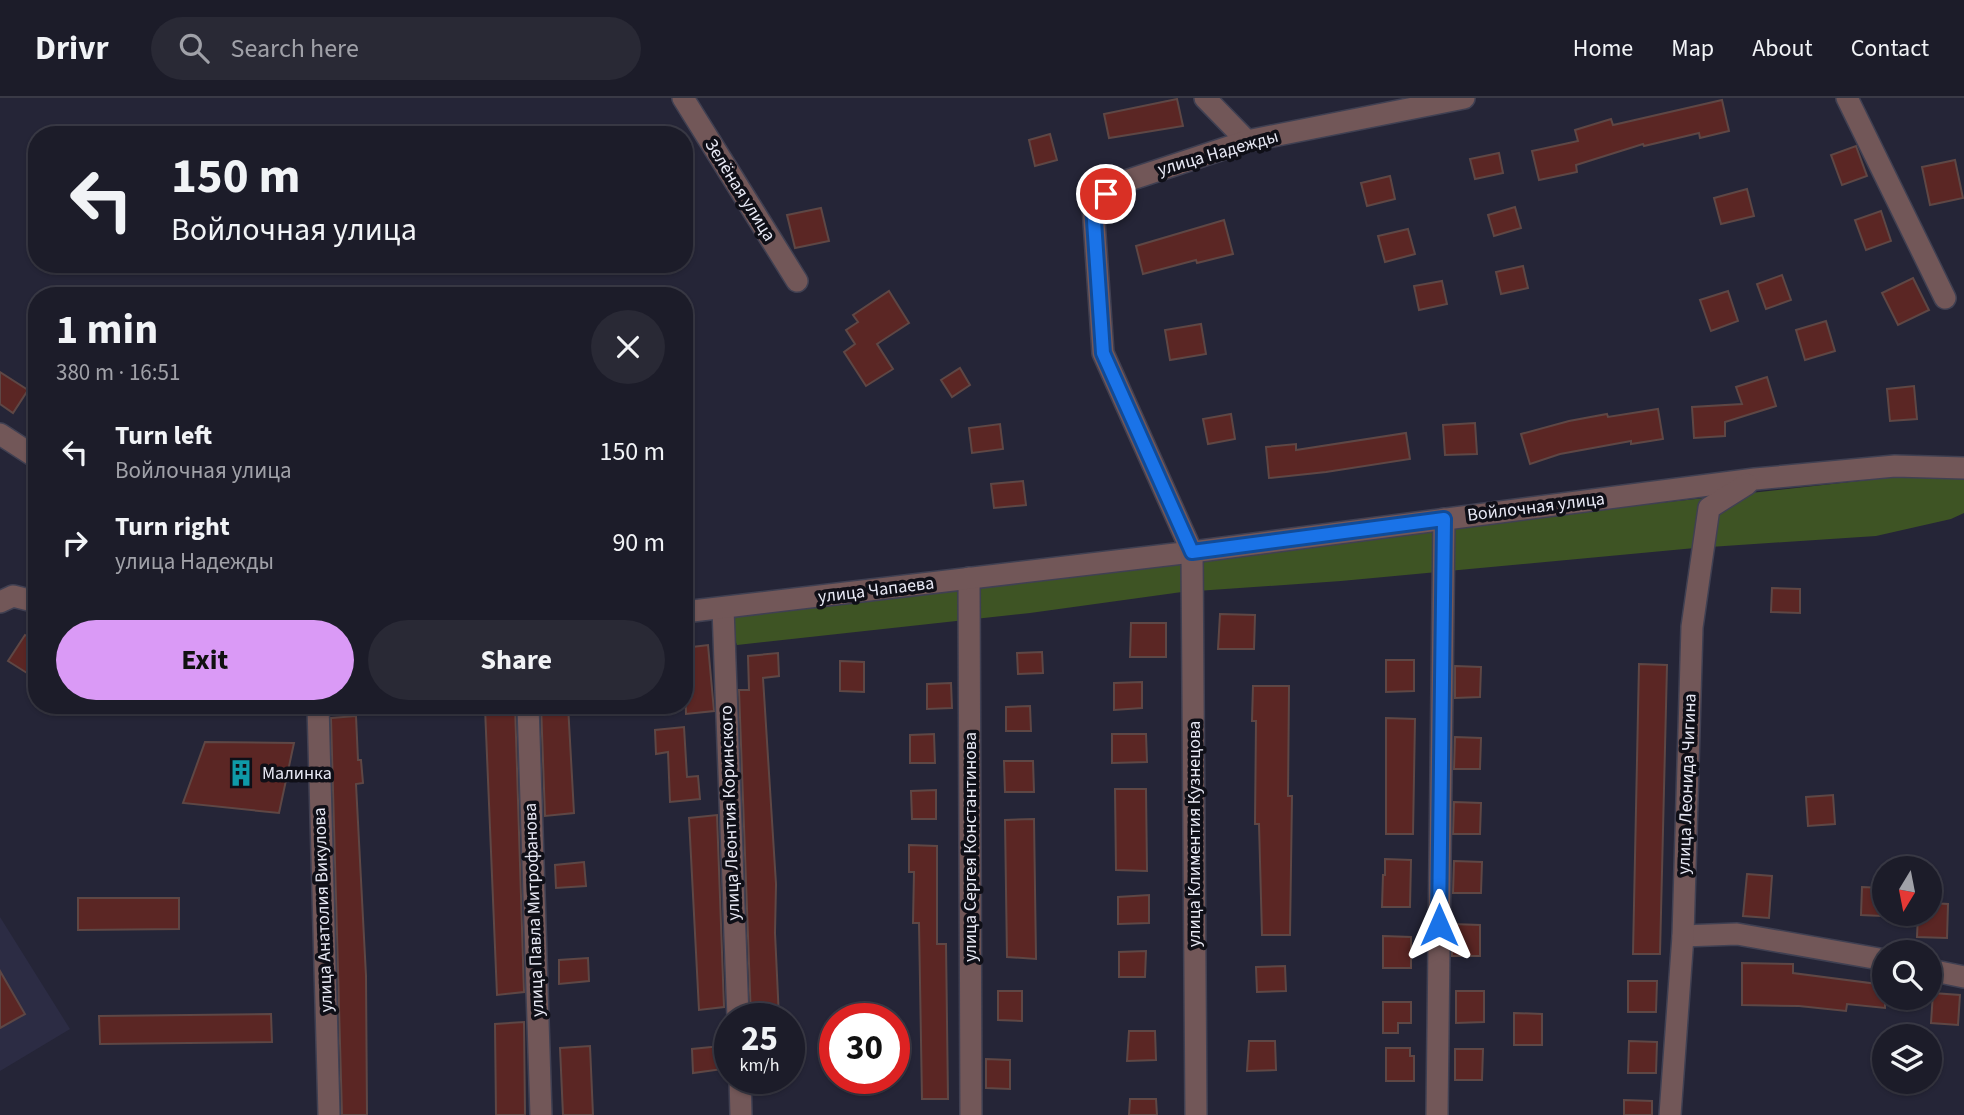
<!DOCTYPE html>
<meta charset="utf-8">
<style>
:root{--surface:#1c1c29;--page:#292935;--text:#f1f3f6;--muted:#a0a1a8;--line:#3a3a46;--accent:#da9af6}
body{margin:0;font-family:"Source Sans 3",sans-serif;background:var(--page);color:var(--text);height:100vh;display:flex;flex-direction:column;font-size:26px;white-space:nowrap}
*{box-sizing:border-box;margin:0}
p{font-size:23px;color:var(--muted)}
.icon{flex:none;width:38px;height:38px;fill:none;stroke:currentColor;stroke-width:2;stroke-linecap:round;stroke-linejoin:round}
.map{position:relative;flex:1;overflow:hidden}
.side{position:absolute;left:28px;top:189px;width:665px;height:427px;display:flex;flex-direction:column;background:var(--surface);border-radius:28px;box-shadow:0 2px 5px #0004,0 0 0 2px var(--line)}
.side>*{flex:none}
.top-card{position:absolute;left:28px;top:28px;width:665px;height:147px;border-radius:28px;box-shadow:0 2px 5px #0004,0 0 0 2px var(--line);background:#1c1c29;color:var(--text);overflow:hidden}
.needle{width:46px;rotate:190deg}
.controls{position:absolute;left:1872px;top:758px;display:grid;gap:14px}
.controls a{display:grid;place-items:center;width:70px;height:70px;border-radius:50%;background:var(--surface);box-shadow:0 2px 5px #0004,0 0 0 2px var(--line);font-size:35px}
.speed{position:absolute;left:714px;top:905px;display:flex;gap:14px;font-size:35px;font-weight:700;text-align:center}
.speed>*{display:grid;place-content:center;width:91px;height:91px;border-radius:50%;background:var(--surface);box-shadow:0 2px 5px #0004,0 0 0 2px var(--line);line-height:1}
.speed small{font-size:18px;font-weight:400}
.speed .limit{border:10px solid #d22;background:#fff;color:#111}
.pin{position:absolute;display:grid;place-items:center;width:60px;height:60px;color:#fff;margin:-30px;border:4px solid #fff;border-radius:50%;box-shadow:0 2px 7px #0007}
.me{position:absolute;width:77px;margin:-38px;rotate:0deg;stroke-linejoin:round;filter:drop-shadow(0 0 5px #0008)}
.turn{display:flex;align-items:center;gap:24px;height:147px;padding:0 28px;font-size:32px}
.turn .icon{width:91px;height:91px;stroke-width:2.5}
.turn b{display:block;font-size:49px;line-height:60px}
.round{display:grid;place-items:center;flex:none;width:74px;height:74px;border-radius:37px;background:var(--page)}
.head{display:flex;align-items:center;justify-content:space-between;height:119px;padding:0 28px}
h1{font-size:42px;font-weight:700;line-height:52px}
.cta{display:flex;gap:14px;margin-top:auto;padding:14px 28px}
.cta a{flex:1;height:80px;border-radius:42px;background:var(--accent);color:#111;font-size:28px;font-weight:700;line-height:80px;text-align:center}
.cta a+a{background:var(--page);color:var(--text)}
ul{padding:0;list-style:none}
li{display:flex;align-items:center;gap:21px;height:91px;padding:0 28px}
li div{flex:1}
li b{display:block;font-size:26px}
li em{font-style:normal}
header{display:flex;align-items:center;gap:42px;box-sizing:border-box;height:98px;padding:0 35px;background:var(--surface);border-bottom:2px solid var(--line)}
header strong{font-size:33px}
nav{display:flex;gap:38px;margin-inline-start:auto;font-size:24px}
.search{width:490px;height:63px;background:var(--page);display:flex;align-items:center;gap:18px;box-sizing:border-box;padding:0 24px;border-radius:38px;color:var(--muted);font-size:26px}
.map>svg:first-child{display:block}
.built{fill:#2c2c44}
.forest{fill:#3e5424}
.building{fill:#5b2624;stroke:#5e4745;stroke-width:2}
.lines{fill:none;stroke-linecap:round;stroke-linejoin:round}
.minor-casing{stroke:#404052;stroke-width:24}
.minor{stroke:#725758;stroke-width:21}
.route-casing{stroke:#114b97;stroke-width:18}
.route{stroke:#1a73e8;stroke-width:12}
.labels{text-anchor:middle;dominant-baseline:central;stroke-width:7;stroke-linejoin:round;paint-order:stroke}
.street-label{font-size:18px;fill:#e8e9f5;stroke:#0f0f17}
.poi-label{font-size:18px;fill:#e8e9f5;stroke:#0f0f17;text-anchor:start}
</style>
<header>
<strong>Drivr</strong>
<div class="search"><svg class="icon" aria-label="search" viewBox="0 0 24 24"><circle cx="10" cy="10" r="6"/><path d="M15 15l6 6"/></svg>Search here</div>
<nav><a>Home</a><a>Map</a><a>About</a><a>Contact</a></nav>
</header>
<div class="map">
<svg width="1964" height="1017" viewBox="0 0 1964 1017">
<rect width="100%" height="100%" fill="#252537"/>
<polygon class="built" points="0,819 70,931 0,973"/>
<polygon class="forest" points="1964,373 1964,415 1951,421 1876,438 1695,450 1341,483 1182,494 1030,515 737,547 728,522 745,514 1523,420 1922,376"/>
<g class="building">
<polygon points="1177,1 1183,28 1109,40 1104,16"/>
<polygon points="1722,2 1729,33 1700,40 1699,35 1644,48 1643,46 1576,67 1577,74 1539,82 1532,53 1578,43 1575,32 1611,21 1613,27"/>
<polygon points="1050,36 1057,62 1035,68 1029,42"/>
<polygon points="1856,48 1867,78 1842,87 1831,57"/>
<polygon points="1499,55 1503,75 1475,81 1470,61"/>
<polygon points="1955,62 1963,100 1930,107 1922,69"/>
<polygon points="1390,78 1395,101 1367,108 1361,85"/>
<polygon points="1747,91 1754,118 1721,126 1714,100"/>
<polygon points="1515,109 1521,130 1494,138 1488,117"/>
<polygon points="821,110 829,143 795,150 787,117"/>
<polygon points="1881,113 1891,143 1866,152 1855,122"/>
<polygon points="1224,122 1233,156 1197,165 1196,162 1143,176 1136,148"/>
<polygon points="1408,131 1415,156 1385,164 1378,138"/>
<polygon points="1523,168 1528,190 1501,196 1496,174"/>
<polygon points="1782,177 1791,202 1766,211 1757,186"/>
<polygon points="1913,180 1929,212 1898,227 1882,195"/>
<polygon points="1442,183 1447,206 1419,212 1414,188"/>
<polygon points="889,193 909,225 877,246 893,271 866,288 844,254 855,246 846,232 858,224 853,217"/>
<polygon points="1728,193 1738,223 1711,233 1700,202"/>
<polygon points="1826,223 1835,253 1805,262 1796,232"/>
<polygon points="1201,226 1206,256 1170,262 1165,232"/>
<polygon points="960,270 970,287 952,299 941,282"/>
<polygon points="0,274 28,292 13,315 0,306"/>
<polygon points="1767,279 1776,308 1725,324 1725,338 1694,340 1692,309 1742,306 1736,289"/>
<polygon points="1914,288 1917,321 1890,323 1887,291"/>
<polygon points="1658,311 1663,341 1631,346 1631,343 1560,356 1530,366 1521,336 1569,323 1607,316 1608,319"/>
<polygon points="1231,316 1235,341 1208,346 1203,321"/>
<polygon points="1475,325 1477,356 1445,357 1443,327"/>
<polygon points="1000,326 1003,351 972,355 969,330"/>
<polygon points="1406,335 1410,361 1326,374 1269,380 1266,349 1296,346 1296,352"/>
<polygon points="1023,383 1026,407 994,410 991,386"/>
<polygon points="1772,490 1800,491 1800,515 1771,514"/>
<polygon points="1220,516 1255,517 1254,551 1218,551"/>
<polygon points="1131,525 1166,525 1166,559 1130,559"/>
<polygon points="25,537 37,544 37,561 27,575 8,563"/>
<polygon points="708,547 714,613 686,616 684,550"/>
<polygon points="1042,554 1043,575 1018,576 1017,555"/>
<polygon points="778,555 779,578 763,580 776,786 775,835 779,920 751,920 739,592 749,592 748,558"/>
<polygon points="1386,562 1414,562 1414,593 1386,594"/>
<polygon points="840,563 864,564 864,594 840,593"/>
<polygon points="1639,566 1667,567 1660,856 1633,856"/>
<polygon points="1455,568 1481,569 1480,599 1455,600"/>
<polygon points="1142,584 1142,610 1114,612 1114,585"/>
<polygon points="951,585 952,610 927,611 927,586"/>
<polygon points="1253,588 1289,588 1288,698 1292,698 1290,837 1262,837 1259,726 1255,726 1256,623 1252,623"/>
<polygon points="515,607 524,894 497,897 485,610"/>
<polygon points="541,607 568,607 574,715 545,718"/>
<polygon points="1030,608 1031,633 1006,633 1006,609"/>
<polygon points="356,618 358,662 361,662 363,685 356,686 366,878 367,1017 342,1017 331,620"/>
<polygon points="1386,620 1415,621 1413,736 1386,736"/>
<polygon points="684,629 687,679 698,678 700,701 670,704 668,654 656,656 655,632"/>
<polygon points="934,636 935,665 910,665 910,637"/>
<polygon points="1112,636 1146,636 1147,664 1112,665"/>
<polygon points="1455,639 1481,640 1480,671 1454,671"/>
<polygon points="205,644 294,645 279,715 183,705"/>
<polygon points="1004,663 1033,663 1034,694 1005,694"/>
<polygon points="1115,691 1146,691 1147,773 1116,772"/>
<polygon points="936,692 936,721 912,721 911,693"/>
<polygon points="1833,697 1835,726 1808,728 1806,699"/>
<polygon points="1454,704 1481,705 1480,736 1453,736"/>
<polygon points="717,717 724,909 699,912 689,720"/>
<polygon points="1034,721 1036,861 1007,859 1005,722"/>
<polygon points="909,747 937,748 937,846 946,846 948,1001 922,1001 919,825 913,825 914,774 909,774"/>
<polygon points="1385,761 1411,762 1410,809 1382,809 1383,777 1385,777"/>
<polygon points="1454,763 1482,764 1481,795 1453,795"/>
<polygon points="584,764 586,788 556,790 555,767"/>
<polygon points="1747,776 1772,778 1769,820 1743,818"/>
<polygon points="1862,789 1883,790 1882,818 1861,817"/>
<polygon points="1149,797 1149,825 1118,826 1118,799"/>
<polygon points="78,800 179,800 179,831 78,832"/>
<polygon points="1930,805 1948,806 1947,840 1917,839 1918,816 1930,816"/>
<polygon points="1452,826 1480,827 1480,858 1452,858"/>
<polygon points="1383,838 1411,839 1411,870 1383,870"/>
<polygon points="1146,853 1145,879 1119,879 1119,854"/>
<polygon points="588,860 589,883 559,886 559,862"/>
<polygon points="1742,865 1793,866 1793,875 1885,887 1885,910 1847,906 1846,913 1799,908 1742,907"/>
<polygon points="1285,868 1286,893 1257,894 1256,869"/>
<polygon points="0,873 25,916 0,930"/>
<polygon points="1628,883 1657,883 1656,914 1628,914"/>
<polygon points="998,893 1022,893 1022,923 998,922"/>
<polygon points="1456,893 1484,893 1484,924 1456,925"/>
<polygon points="1933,895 1960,897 1958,927 1931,925"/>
<polygon points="1383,904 1411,904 1411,925 1398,925 1398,935 1383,935"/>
<polygon points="1514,915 1542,916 1542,947 1514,947"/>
<polygon points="271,916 272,944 100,946 99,918"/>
<polygon points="524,924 525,1017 496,1017 495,926"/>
<polygon points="1129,933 1155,933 1156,962 1127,963"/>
<polygon points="1249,943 1275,943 1276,972 1247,973"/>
<polygon points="1629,943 1657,944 1656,975 1628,975"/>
<polygon points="590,948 593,1017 563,1017 560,950"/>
<polygon points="721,948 723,971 693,975 692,951"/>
<polygon points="1386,950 1410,950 1410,958 1414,958 1414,983 1386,983"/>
<polygon points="1455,951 1483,951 1482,982 1455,982"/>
<polygon points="986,961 1010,962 1010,991 986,990"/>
<polygon points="1130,1001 1156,1001 1157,1017 1129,1017"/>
<polygon points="1624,1002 1652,1003 1652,1017 1624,1017"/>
</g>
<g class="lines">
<defs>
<g id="minor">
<polyline points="683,0 797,183"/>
<polyline points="1205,0 1247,43"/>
<polyline points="1847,0 1945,200"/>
<polyline points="0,336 37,360"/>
<polyline points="969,480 971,1017"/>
<polyline points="0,504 13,498 37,504"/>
<polyline points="723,510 738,920"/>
<polyline points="684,514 1192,454 1755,381 1895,368 1964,370"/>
<polyline points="318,607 329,1017"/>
<polyline points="528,607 541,1017"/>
<polyline points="1683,838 1737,836 1885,862"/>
<polyline points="1930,872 1964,879"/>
<polyline points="740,980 741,1017"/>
<polyline points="1196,1017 1192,454 1103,255 1093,108 1120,85 1247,43 1464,0"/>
<polyline points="1437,1017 1444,421"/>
<polyline points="1670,1017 1683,838 1692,529 1709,410 1747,386"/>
</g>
</defs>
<use href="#minor" class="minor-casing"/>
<use href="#minor" class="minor"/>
</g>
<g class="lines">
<defs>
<polyline id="route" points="1106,96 1093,108 1103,255 1192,454 1444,421 1439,827"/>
</defs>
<use href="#route" class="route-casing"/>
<use href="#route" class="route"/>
</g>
<defs>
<symbol id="building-bare" viewBox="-9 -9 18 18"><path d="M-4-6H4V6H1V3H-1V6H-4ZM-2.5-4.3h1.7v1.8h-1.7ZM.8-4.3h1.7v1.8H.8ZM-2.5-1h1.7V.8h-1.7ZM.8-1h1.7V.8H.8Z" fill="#0f9aa8" stroke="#0f0f17" stroke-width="2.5" paint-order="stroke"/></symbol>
</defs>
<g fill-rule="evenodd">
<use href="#building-bare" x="222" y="656" width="38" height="38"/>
</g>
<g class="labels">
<g class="street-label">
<text transform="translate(1218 55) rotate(-16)">улица Надежды</text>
<text transform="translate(740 92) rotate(58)">Зелёная улица</text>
<text transform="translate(1536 409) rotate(-7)">Войлочная улица</text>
<text transform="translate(876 492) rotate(-7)">улица Чапаева</text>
<text transform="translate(1687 686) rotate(-88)">улица Леонида Чигина</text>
<text transform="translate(730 715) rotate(-92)">улица Леонтия Коринского</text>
<text transform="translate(1194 736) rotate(-90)">улица Климентия Кузнецова</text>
<text transform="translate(970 749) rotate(-90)">улица Сергея Константинова</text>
<text transform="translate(323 812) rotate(-92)">улица Анатолия Викулова</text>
<text transform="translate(534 812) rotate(-92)">улица Павла Митрофанова</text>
</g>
<g class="poi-label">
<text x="262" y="675">Малинка</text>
</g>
</g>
</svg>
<div class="controls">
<a><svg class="needle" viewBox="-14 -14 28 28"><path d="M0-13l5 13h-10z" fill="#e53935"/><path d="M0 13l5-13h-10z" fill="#a0a1a8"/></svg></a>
<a><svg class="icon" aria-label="search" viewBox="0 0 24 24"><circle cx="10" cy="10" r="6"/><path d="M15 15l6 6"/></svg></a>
<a><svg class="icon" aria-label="layers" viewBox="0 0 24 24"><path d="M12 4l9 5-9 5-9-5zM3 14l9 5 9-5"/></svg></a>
</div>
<div class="speed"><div>25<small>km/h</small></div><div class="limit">30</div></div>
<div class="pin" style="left:1106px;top:96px;background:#d93025"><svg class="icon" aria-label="arrive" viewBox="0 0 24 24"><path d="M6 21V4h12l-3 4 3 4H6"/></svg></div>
<svg class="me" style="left:1439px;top:827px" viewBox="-20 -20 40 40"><path d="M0-17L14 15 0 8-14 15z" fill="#1a73e8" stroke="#fff" stroke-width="4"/></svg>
<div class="top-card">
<div class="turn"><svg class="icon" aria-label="left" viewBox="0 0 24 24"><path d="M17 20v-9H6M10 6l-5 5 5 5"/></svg><div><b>150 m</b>Войлочная улица</div></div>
</div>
<section class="side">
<div class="head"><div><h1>1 min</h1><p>380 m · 16:51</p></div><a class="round"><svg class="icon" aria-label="close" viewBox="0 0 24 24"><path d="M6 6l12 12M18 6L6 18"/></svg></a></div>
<ul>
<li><svg class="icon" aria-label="left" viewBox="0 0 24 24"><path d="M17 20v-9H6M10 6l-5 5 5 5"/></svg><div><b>Turn left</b><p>Войлочная улица</p></div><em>150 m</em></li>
<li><svg class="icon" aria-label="right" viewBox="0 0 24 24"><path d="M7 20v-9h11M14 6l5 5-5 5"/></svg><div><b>Turn right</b><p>улица Надежды</p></div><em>90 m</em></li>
</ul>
<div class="cta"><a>Exit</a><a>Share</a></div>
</section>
</div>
